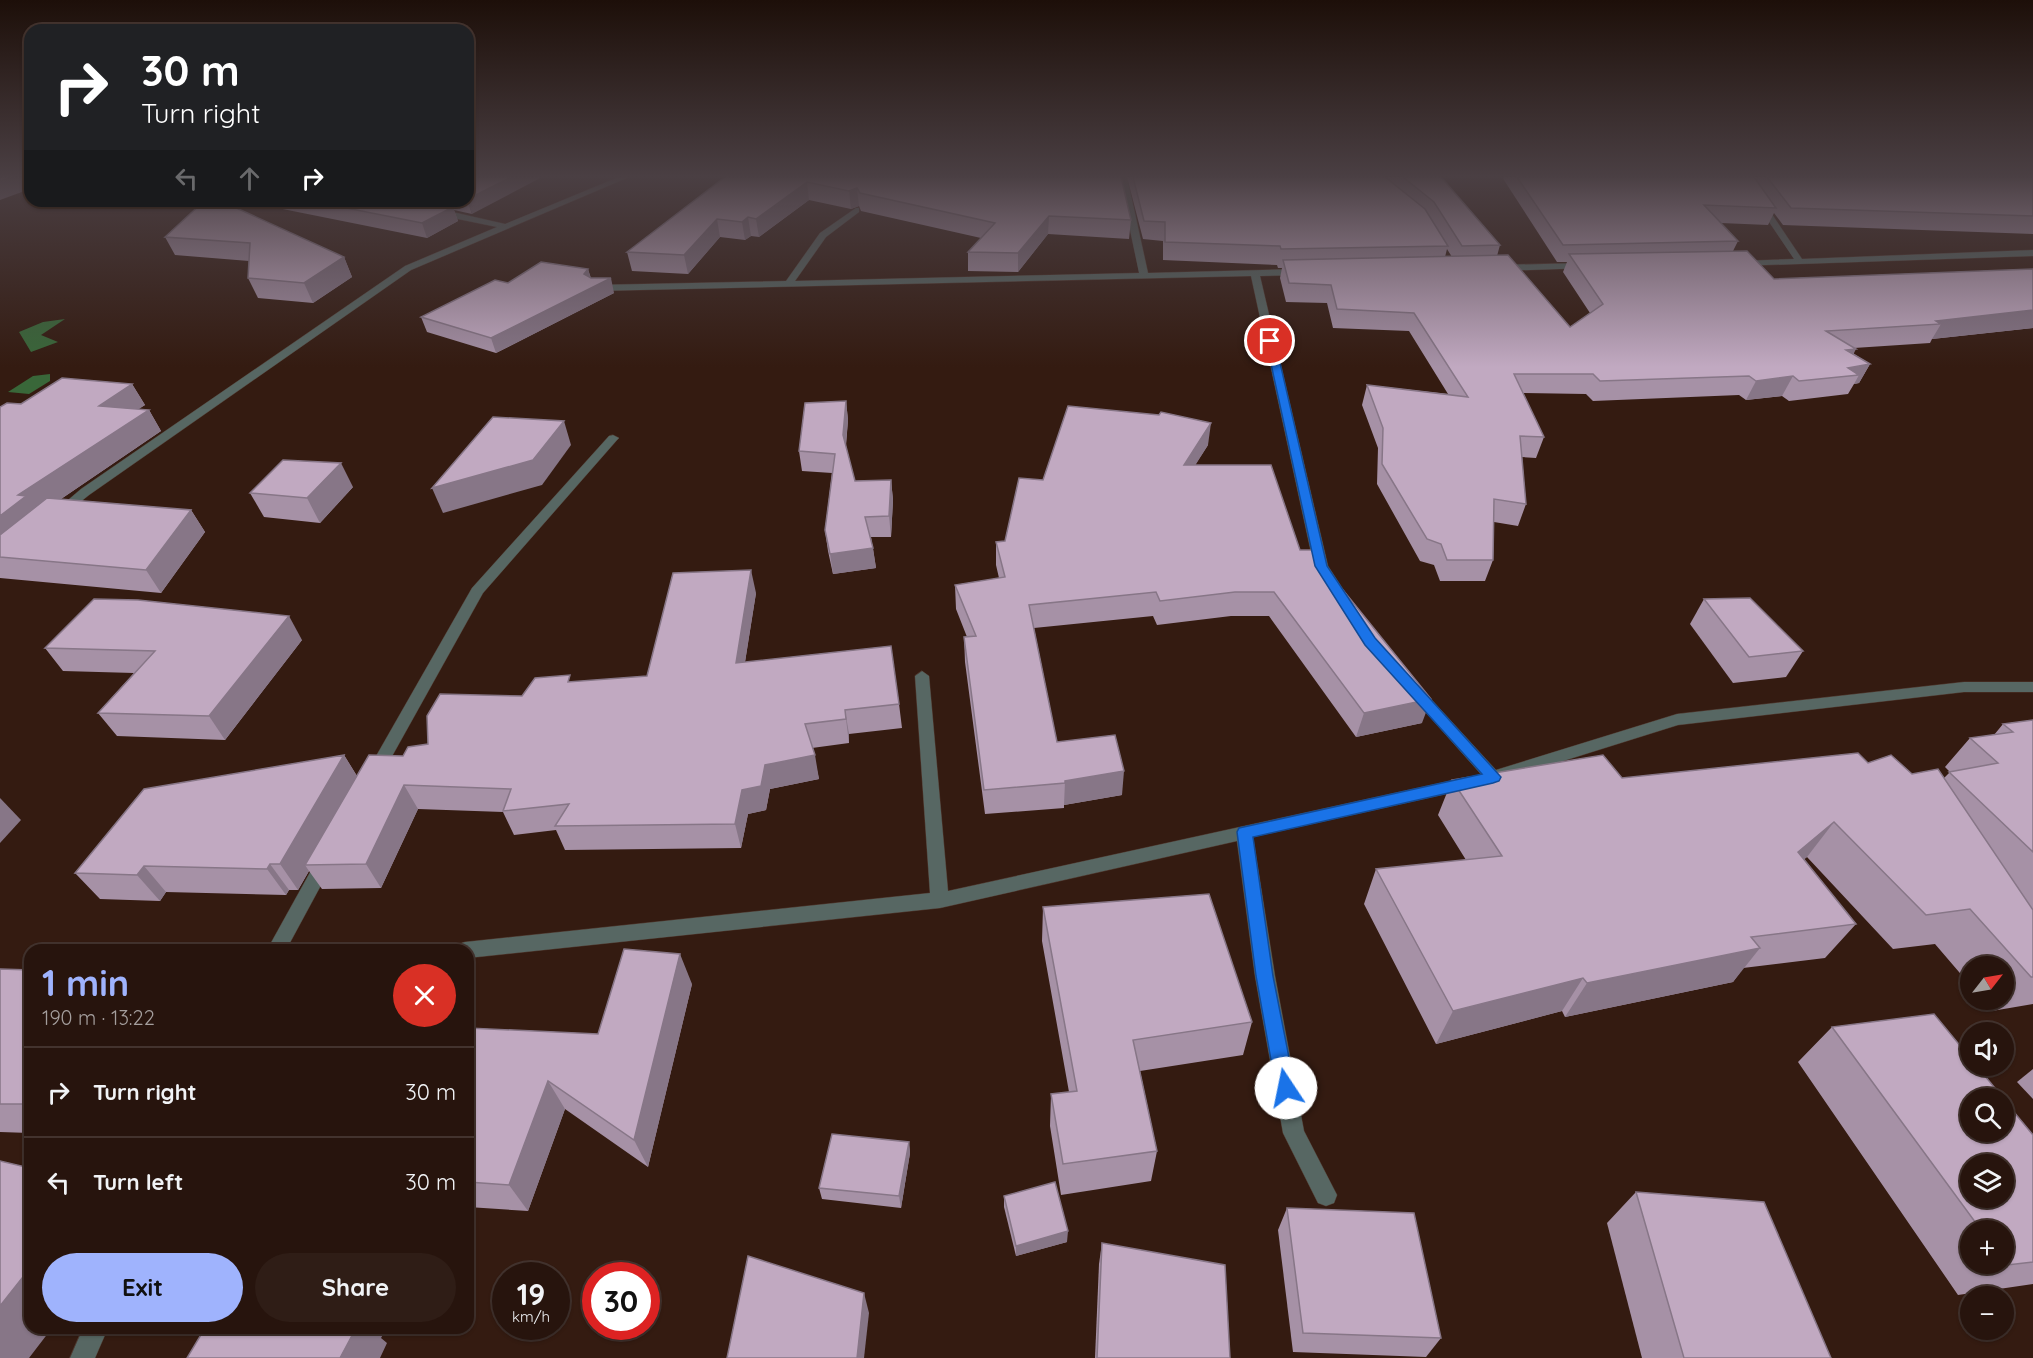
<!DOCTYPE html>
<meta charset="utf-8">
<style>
:root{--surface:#27140d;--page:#2f1d16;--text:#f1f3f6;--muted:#a49e9d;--line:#43332e;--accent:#9fb3fd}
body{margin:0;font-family:Quicksand,sans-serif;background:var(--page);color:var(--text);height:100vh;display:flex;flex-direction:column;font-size:22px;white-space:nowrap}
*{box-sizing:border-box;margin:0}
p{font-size:20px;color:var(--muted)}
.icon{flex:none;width:33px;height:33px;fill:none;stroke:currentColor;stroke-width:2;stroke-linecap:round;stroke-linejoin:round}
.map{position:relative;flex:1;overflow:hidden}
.panel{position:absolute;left:24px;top:944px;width:450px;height:390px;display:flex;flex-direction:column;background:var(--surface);border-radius:18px;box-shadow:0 2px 4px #0004,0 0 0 2px var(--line)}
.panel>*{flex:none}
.hud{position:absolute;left:24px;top:24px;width:450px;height:183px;border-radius:18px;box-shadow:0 2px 4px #0004,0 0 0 2px var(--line);background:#202124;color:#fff;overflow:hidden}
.needle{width:39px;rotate:59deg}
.fabs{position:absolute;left:1960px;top:956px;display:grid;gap:12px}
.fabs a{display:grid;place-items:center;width:54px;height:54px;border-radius:50%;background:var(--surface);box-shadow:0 2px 4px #0004,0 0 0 2px var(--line);font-size:30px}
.speed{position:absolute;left:492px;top:1262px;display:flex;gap:12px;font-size:30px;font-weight:700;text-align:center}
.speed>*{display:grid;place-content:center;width:78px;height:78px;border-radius:50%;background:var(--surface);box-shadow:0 2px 4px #0004,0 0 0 2px var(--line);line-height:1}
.speed small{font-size:15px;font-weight:400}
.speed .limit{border:9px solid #d22;background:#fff;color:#111}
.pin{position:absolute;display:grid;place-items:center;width:51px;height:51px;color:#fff;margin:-26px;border:3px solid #fff;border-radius:50%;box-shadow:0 2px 6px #0007}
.me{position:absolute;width:66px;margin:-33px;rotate:349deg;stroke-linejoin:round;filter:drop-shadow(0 0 4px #0008)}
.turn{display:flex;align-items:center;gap:21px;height:126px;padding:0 18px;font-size:27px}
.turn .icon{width:78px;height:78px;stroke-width:2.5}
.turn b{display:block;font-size:42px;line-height:51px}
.lanes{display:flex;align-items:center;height:57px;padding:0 18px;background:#0003;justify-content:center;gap:30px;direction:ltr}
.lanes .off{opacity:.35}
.round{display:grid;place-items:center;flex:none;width:63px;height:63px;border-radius:32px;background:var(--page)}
.head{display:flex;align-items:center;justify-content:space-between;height:102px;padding:0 18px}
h1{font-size:36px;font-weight:700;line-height:45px;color:var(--accent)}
.button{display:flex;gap:12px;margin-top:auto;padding:12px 18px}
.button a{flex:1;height:69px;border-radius:36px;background:var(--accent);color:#111;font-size:24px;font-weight:700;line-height:69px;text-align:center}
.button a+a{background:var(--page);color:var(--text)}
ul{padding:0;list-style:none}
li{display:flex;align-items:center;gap:18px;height:90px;padding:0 18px;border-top:2px solid var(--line)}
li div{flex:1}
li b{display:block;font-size:22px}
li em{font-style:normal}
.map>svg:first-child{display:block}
.forest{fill:#396739}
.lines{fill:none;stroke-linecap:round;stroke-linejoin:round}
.minor-casing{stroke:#4f372d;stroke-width:1}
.minor{fill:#576763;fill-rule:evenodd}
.wall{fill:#a691a6;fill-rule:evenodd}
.shaded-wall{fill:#877687}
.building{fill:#c1a9c1;stroke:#877687;stroke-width:1.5;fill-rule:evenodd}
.route{fill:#1a73e8;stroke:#114b97;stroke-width:1.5}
</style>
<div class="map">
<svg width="2033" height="1358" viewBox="0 0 2033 1358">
<rect width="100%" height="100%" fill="#341b11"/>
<g class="forest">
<polygon points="65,319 41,335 58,342 31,352 19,332 43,322"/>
<polygon points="50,374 50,381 29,394 8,392 33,376"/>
</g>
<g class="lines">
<defs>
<g id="minor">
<polygon points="619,177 629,177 411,270 89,495 64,515 60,516 54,512 81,489 405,266 497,227 409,209 393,201 404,201 505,224"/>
<polygon points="1119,177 1127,177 1148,273 1300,269 1305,272 1300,275 1260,276 1328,566 1354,606 1352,609 1342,609 1314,566 1251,276 595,291 590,288 595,285 786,281 820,233 856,208 859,208 859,212 826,237 795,281 1139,273"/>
<polygon points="1739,177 1747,177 1802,259 2033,250 2033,256 1738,266 1737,264 1741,261 1794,259"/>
<polygon points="1585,263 1588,264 1588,268 1498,271 1493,268 1498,265"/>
<polygon points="613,435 619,438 617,440 483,593 381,776 369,776 367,772 472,588 609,436"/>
<polygon points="922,671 929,676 948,891 1468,777 1474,779 1476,783 1474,787 1468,789 1253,837 1275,976 1304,1131 1337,1195 1334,1203 1326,1206 1318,1203 1283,1133 1255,976 1237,841 940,908 468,958 468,950 456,950 458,944 465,942 930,893 915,676"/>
<polygon points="1964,682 2033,682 2033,692 1964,692 1678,725 1493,783 1487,781 1406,690 1414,685 1419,686 1496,770 1677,714"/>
<polygon points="324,856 330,858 333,863 286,950 267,950 318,858"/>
<polygon points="83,1328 108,1328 95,1358 70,1358"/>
</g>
</defs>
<use href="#minor" class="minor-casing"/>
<use href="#minor" class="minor"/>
</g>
<g class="wall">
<polygon points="725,177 1121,177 1131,220 1129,239 1048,234 1018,272 968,271 968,252 981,238 861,211 859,206 851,209 809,200 759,237 751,236 745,240 720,237 688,274 632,271 627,252"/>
<path d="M1127 177H1441L1500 245 1497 256 1570 327 1590 313 1563 272 1567 262H1557L1502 177H2033V234L1783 225 1774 213 1768 225 1721 223 1738 241 1733 251 1774 279 2033 269V328L1932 339 1930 343 1854 348V354L1870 364 1859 383 1854 384 1848 394 1789 401 1782 396 1746 400 1739 395 1593 401 1586 394 1523 393 1544 437 1536 458 1522 457 1526 504 1518 526 1494 522 1493 560 1485 581H1440L1434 565 1420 561 1377 484 1378 448 1362 405 1367 385 1448 394 1409 331 1333 328 1327 303 1286 302 1280 278 1282 268H1278L1277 265 1163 260V241L1143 239ZM1447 249 1452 257H1445Z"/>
<polygon points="204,201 344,257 352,277 313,303 258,298 248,278 249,261 175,255 165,237"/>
<polygon points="243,201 468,201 472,214 454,210 458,221 427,238"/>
<polygon points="588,269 591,278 614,293 496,353 427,332 421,317 508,283"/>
<polygon points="132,384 145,405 138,409 149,410 161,431 61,499 191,510 205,532 161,593 0,578 0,407"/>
<polygon points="846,401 848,420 846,446 855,481 891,480 893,500 891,537 871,537 876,568 833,574 828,551 825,530 832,473 802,471 799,451"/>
<polygon points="1208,445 1195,465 1300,550 1333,590 1422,723 1356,737 1269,616 1231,616 1157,625 1153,616 1034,628 1057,742 1122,795 1064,805 1064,808 985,814 965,662 964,637 967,637 956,609 955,585 999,578 996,565 996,542 1005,541 1043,480"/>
<polygon points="353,487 320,523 264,517 250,493"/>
<polygon points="756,593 745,662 899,704 902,728 849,734 849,743 812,748 819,779 770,789 766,810 748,814 741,848 565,850 556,830 514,835 503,812 418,809 381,888 322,889 309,871 298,890 289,890 286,895 166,892 160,901 100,899 75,873 344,755 357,776 403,756 522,696 573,682 647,676"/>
<polygon points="1704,599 1803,651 1786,677 1733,683 1690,624"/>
<polygon points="302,640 225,740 117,736 98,713 134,673 63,671 45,648"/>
<polygon points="2033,720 2033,1004 1992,1011 1982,999 2004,999 2004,966 1971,966 1971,986 1935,944 1893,949 1807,857 1804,859 1856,924 1825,958 1743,968 1733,982 1565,1017 1562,1011 1436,1044 1364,904 1376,869 1466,860 1438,815 1452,780 1622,778 1868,763 1912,774 1944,778 1950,772 1945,767 1970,738 1994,735 2003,724"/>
<polygon points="1043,907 1252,1022 1243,1055 1140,1071 1157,1151 1151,1181 1061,1195 1050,1126 1051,1094 1069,1092 1042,941"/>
<polygon points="0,969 30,970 30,1133 0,1132"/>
<polygon points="692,984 648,1167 565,1109 528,1211 468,1207 468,1028 598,1034"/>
<path d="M1832 1027 2033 1135V1284L1958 1295 1798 1062ZM1971 1230H2004V1263H1971Z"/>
<polygon points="2033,1069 2033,1099 2017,1082"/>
<polygon points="909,1142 910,1153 901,1208 822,1199 819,1188"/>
<polygon points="1636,1192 1831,1358 1642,1358 1607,1223"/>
<polygon points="1004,1196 1067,1242 1016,1256 1004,1207"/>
<polygon points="1287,1208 1441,1338 1426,1357 1293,1352 1278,1230"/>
<polygon points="1102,1243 1230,1358 1095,1358 1099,1264"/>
</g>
<g class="shaded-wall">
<polygon points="13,177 30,177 30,189 0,200 0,181"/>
<polygon points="511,177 542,177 472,214 467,201 468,199"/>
<polygon points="807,182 809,200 759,237 756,219"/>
<polygon points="857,188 859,206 851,209 849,191"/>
<polygon points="453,207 458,221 427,238 422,223"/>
<polygon points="1049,216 1048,234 1018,272 1018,253"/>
<polygon points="748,217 751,236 745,240 742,222"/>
<polygon points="717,219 720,237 688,274 684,255"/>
<polygon points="344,257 352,277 313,303 304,283"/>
<polygon points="588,269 592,284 584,274"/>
<polygon points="611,278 614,293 496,353 491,338"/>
<polygon points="2033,310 2033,328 1932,339 1941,324 1936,321"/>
<polygon points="1856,349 1846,369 1846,350"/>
<polygon points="1870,364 1859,383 1854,384 1859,375 1848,368"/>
<polygon points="1793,376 1782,396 1746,400 1756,381"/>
<polygon points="132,384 145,405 112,427 99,406"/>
<polygon points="846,401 848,420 845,454 843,435"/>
<polygon points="149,410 161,431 39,514 0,552 0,516 18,495"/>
<polygon points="564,421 571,445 542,485 443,513 432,488"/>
<polygon points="1211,423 1208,445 1181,488 1184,465"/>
<polygon points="341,463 353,487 320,523 307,498"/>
<polygon points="891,480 893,500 891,537 889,516"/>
<polygon points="191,510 205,532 161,593 146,570"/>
<polygon points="873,548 876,568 833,574 830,554"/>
<polygon points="751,570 756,593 741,687 736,663"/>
<polygon points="289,616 302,640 225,740 209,716"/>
<polygon points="1431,699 1422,723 1356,737 1364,713"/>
<polygon points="845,710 849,734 849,743 846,719"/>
<polygon points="344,755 360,781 305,865 309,871 298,890 280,864"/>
<polygon points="815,755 819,779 770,789 766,810 748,814 741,848 735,824 742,790 765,765"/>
<polygon points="1124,771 1122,795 1064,805 1065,781"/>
<polygon points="404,785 418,809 381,888 366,864"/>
<polygon points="0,798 21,820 0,843"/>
<polygon points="1834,822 1807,857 1771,887 1798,852"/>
<polygon points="270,864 289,890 286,895 267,869"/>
<polygon points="144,866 166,892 160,901 137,875"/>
<polygon points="1760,948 1733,982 1565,1017 1587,983"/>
<polygon points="680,954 692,984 648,1167 634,1140"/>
<polygon points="1583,978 1562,1011 1436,1044 1453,1011"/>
<polygon points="548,1081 565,1109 528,1211 509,1185"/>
<polygon points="909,1142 910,1153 901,1208 899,1196"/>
<polygon points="1068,1231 1067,1242 1016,1256 1016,1246"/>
<polygon points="30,1268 30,1328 52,1328 29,1358 0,1358 0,1306"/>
<polygon points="864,1293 869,1313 864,1358 857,1358"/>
<polygon points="356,1328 387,1328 381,1338 387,1343 380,1358 340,1358"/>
</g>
<g class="building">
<polygon points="0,177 13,177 0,181"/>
<polygon points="468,177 511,177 468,199"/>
<polygon points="725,177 1121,177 1131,220 1049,216 1018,253 968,252 995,223 860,193 857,188 849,191 807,182 756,219 748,217 742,222 717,219 684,255 627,252"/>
<polygon points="1133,177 1385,177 1425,209 1448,246 1281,249 1280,246 1165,242 1165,222 1144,221"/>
<polygon points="1403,177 1441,177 1500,245 1462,246 1434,202"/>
<polygon points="1517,177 1754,177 1776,208 1704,205 1738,241 1563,245"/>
<polygon points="1767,177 2033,177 2033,216 1791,208"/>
<polygon points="204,201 221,201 344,257 304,283 248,278 250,243 165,237"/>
<polygon points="311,201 425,201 453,207 422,223"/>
<polygon points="1747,251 1774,279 2033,269 2033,310 1936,321 1941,324 1826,331 1856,349 1846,350 1870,364 1848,368 1859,375 1799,381 1793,376 1756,381 1749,376 1600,381 1593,374 1514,374 1544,437 1520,436 1526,504 1494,499 1493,560 1447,560 1441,544 1427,539 1382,464 1383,428 1367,385 1468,397 1414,313 1337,309 1331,285 1289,283 1283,260 1508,255 1570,327 1603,304 1569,254"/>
<polygon points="541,262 588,269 584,274 591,278 611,278 491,338 421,317 495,280 508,283"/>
<polygon points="62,378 132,384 99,406 149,410 18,495 26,496 0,516 0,407 7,403 21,404"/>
<polygon points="846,401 843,435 855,481 891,480 889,516 865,517 873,548 830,554 825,530 835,454 799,451 805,403"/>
<polygon points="1068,406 1159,415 1161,412 1211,423 1184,465 1271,465 1300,550 1318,550 1333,590 1343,590 1431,699 1364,713 1274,592 1235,592 1160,601 1156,592 1029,605 1057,742 1115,735 1124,771 1065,781 1065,783 984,790 964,637 976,636 955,585 1005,577 996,542 1005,541 1019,478 1043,480"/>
<polygon points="493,417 564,421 533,460 432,488"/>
<polygon points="283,460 341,463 307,498 250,493"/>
<polygon points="47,498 191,510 146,570 0,557 0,535"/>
<polygon points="751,570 736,663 891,646 899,704 845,710 846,719 805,724 815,755 765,765 761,786 742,790 735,824 555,826 569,804 503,811 511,789 404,785 366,864 305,865 369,755 403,756 408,747 428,744 427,716 440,694 522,696 535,678 570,675 568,682 647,676 673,573"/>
<polygon points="1750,598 1803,651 1749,657 1704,599"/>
<polygon points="94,599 138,600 289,616 209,716 98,713 155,651 45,648"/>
<polygon points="2033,720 2033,852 1949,772 1998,763 1970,738 2013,732 2003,724"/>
<polygon points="1858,753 1868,763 1891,755 1912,774 1938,769 2033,910 2033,977 2031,977 1970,909 1926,915 1834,822 1798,852 1856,924 1751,937 1760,948 1587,983 1583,978 1453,1011 1376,869 1502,856 1452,780 1603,755 1622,778"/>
<polygon points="344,755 280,864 270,864 267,869 144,866 137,875 75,873 144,789"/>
<polygon points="1209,894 1252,1022 1133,1040 1157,1151 1063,1164 1051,1094 1077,1091 1043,907"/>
<polygon points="624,949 680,954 634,1140 548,1081 509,1185 468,1182 468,1028 598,1034"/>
<polygon points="0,969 30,970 30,1104 0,1104"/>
<path d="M1934 1014 1971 1059V1065H1976L2003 1098H1971V1131H2004V1100L2033 1135V1262L2007 1265 2004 1261V1230H1981L1832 1027ZM1971 1164H2004V1197H1971Z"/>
<polygon points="832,1134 909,1142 899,1196 819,1188"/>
<polygon points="0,1161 30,1168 30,1268 0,1306"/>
<polygon points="1055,1182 1068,1231 1016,1246 1004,1196"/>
<polygon points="1636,1192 1764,1202 1831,1358 1684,1358"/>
<polygon points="1287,1208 1414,1213 1441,1338 1303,1333"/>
<polygon points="1102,1243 1225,1265 1230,1358 1097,1358"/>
<polygon points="748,1256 864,1293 857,1358 727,1358"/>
<polygon points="205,1328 356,1328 340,1358 187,1358"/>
</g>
<linearGradient id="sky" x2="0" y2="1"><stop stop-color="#1d0f09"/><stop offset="0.48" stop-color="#4a3f43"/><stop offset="1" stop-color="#4a3f43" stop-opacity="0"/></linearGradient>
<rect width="2033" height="367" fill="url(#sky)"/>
<polygon class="route" points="1270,338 1275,341 1327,566 1375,638 1501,777 1499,781 1493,783 1253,837 1273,976 1295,1088 1292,1094 1286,1097 1279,1094 1276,1088 1256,976 1237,832 1239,828 1482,774 1365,645 1315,566 1266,341"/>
</svg>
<div class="fabs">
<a><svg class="needle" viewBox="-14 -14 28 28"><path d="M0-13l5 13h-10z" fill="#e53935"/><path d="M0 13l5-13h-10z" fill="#a49e9d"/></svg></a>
<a><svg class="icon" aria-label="sound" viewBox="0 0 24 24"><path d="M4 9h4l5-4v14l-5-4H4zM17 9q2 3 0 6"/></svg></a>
<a><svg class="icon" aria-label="search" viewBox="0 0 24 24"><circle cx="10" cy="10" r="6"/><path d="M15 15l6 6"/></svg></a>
<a><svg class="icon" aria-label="layers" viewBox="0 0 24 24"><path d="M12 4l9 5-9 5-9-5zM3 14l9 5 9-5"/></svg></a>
<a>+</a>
<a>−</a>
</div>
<div class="speed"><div>19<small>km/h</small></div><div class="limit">30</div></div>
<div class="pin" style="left:1270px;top:341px;background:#d93025"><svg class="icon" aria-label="arrive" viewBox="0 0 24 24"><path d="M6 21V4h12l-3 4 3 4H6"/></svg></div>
<svg class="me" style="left:1286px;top:1088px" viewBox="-20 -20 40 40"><circle r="19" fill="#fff"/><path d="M0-13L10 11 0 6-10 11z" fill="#1a73e8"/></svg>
<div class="hud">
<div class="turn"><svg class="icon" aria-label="right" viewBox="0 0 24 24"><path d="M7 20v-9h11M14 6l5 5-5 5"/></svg><div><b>30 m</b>Turn right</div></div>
<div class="lanes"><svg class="icon off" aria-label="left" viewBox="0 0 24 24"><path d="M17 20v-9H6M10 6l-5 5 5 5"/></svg><svg class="icon off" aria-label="ahead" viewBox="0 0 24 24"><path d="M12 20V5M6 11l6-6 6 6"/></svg><svg class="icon" aria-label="right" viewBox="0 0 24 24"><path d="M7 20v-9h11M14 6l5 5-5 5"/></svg></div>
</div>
<section class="panel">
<div class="head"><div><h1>1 min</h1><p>190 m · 13:22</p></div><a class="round" style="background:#d93025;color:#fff"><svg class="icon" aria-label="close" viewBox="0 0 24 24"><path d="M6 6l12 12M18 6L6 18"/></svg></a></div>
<ul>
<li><svg class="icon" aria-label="right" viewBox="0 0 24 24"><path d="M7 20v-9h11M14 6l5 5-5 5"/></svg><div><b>Turn right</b></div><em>30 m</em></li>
<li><svg class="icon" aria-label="left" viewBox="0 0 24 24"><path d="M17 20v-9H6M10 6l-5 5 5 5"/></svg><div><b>Turn left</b></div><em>30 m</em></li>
</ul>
<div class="button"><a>Exit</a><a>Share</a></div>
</section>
</div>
